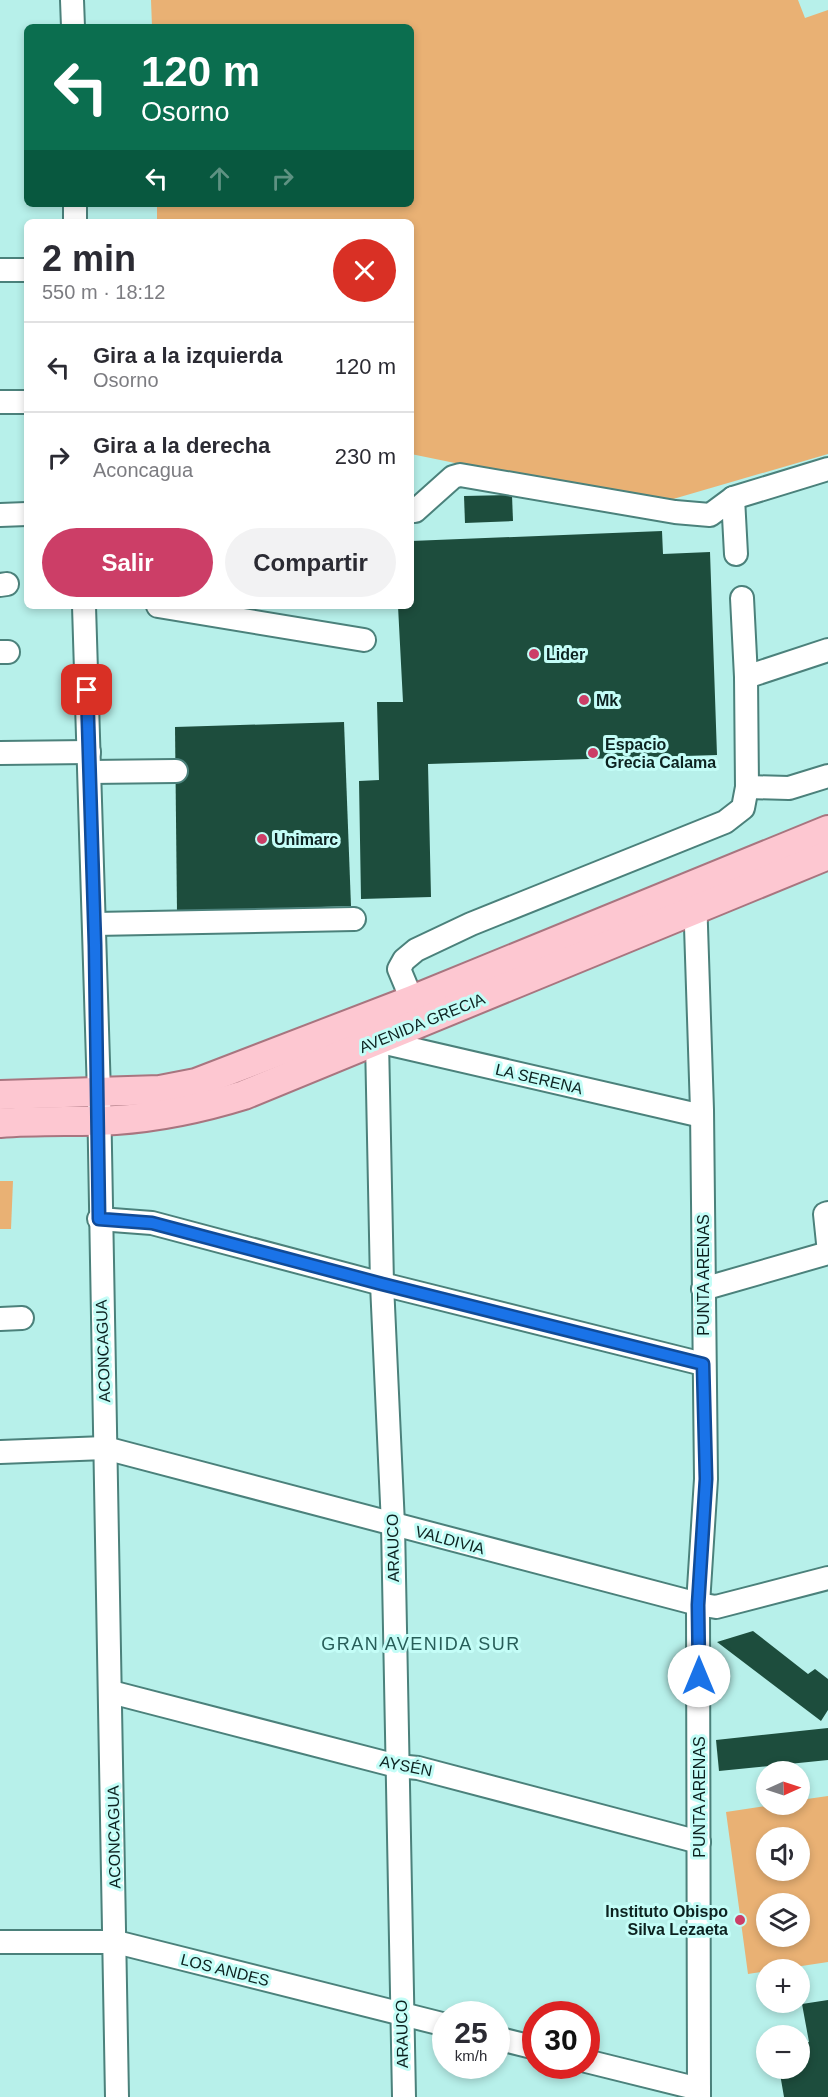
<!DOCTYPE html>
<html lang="es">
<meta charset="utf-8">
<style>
:root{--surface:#fff;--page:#f2f2f3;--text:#2b2b33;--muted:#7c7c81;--line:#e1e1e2;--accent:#cc3e67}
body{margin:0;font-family:Arial,sans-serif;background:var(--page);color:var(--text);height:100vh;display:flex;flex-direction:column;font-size:22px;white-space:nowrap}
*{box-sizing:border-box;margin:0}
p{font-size:20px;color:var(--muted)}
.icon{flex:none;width:33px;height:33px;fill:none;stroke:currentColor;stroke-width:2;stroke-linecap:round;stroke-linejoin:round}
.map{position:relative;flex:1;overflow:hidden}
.panel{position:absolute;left:24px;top:219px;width:390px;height:390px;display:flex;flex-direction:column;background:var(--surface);border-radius:9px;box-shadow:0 3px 9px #0003}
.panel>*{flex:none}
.banner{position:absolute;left:24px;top:24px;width:390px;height:183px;border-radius:9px;box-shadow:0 3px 9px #0003;background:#0b6e4f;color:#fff;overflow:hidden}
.needle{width:39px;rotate:87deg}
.buttons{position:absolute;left:756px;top:1761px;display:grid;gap:12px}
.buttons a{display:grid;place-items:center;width:54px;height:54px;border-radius:50%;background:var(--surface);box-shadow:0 3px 9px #0003;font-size:30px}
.speed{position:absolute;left:432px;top:2001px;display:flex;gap:12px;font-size:30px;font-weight:700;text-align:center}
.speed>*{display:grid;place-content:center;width:78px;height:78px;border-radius:50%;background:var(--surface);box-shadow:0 3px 9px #0003;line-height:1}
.speed small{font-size:15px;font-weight:400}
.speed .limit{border:9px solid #d22;background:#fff;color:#111}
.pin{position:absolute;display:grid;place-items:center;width:51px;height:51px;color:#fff;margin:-26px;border-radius:12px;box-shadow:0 3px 9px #0006}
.me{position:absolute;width:66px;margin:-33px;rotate:0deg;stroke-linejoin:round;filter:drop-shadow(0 0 4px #0008)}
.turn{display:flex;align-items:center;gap:21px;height:126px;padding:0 18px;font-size:27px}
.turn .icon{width:78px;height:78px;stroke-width:2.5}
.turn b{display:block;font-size:42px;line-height:51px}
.lanes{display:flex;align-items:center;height:57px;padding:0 18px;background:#0003;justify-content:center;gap:30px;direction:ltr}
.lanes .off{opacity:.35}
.round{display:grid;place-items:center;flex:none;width:63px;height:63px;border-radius:32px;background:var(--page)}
.head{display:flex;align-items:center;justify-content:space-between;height:102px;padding:0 18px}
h1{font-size:36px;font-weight:700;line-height:45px}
.primary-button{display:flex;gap:12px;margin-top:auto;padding:12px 18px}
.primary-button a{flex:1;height:69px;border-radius:36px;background:var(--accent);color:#fff;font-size:24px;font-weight:700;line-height:69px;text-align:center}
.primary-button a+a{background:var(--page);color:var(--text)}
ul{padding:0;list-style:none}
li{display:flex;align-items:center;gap:18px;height:90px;padding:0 18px;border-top:2px solid var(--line)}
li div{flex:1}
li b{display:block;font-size:22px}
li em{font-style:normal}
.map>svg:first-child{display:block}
.green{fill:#e9b174;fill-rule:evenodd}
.building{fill:#1d4d3d}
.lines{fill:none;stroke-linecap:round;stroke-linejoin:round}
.minor-casing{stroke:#4b817b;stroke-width:26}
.major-casing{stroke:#a8757f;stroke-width:32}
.minor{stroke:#fff;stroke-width:22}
.major{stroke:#fdc7d1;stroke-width:28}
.route-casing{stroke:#114b97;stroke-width:15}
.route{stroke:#1a73e8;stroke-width:10}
.poi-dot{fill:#cc3e67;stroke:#c4fdf7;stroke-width:2}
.labels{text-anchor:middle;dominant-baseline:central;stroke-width:6;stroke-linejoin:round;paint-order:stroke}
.poi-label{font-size:16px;font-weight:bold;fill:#0c2220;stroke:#c4fdf7;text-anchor:start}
.street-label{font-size:16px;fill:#0c2220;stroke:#c4fdf7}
.neighbourhood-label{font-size:18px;letter-spacing:1.5px;fill:#275e59;stroke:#c4fdf7}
</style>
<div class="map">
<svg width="828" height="2097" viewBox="0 0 828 2097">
<rect width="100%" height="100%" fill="#b7f0ea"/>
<g class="green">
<polygon points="151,0 798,0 805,18 828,10 828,454 656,504 411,454 411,222 157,222 157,204 411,204 411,27 152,27"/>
<polygon points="0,1181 13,1181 11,1229 0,1229"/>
<path d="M828 1796V1962L748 1974 726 1812 773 1805 800 1804V1800ZM766 1838H800V1870H766ZM766 1904H800V1936H766Z"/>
</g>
<g class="building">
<polygon points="512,495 513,521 465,523 464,496"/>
<polygon points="662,531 663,554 710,552 717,755 428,764 431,897 361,899 359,781 379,780 377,702 403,702 398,606 411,606 411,541"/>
<polygon points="344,722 351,906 177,912 175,727"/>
<polygon points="753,1631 808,1674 815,1669 828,1679 828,1710 821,1721 717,1642"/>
<polygon points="828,1728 828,1760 719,1771 716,1740"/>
<polygon points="828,2000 828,2097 784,2097 779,2068 800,2068 800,2044 809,2042 802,2004"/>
</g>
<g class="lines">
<defs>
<g id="minor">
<polyline points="72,0 73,27"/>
<polyline points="75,204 75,222"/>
<polyline points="0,270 27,270"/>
<polyline points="0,402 27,402"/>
<polyline points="733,498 828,469"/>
<polyline points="415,511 453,477 460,475 675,512 710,515 733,498 736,554"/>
<polyline points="0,515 27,514"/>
<polyline points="0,585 7,584"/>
<polyline points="84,606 99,1094 117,2097"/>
<polyline points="158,606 364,640"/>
<polyline points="0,652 8,652"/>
<polyline points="746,677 828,650"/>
<polyline points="0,753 89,752"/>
<polyline points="90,772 176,771"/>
<polyline points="747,787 789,788 828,776"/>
<polyline points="695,896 702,1110 706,1479 698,1604 699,2097"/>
<polyline points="95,924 354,919"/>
<polyline points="412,1000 399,969 404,960 416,950 471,924 725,822 743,808 747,787 746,677 742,598"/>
<polyline points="385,1027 377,1041 382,1284 393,1525 404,2097"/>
<polyline points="377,1041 702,1116"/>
<polyline points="828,1213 825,1214 828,1243"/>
<polyline points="99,1219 152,1223 382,1284 703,1364"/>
<polyline points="703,1289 828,1253"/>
<polyline points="0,1319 22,1318"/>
<polyline points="0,1452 105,1448 698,1604 716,1607 828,1578"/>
<polyline points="111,1692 397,1766 418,1768 699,1842"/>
<polyline points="0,1942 116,1942 446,2025"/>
<polyline points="496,2038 536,2048"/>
<polyline points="586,2061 699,2089"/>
</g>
<g id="major">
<polyline points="0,1095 160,1090 196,1083 412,1000 828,830"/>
<path d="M0 1123C39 1120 78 1122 116 1120 161 1117 202 1108 244 1095L828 855"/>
</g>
</defs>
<use href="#minor" class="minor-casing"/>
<use href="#major" class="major-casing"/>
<use href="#minor" class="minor"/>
<use href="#major" class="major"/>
</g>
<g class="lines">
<defs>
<polyline id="route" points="87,690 95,945 99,1219 152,1223 382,1284 703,1364 706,1479 698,1605 699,1676"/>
</defs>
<use href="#route" class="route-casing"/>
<use href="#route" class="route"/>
</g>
<g class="poi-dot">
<circle cx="534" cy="654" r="6"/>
<circle cx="584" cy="700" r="6"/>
<circle cx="593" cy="753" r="6"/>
<circle cx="262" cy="839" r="6"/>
<circle cx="740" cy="1920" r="6"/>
</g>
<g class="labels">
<g class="poi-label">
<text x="546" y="654">Lider</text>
<text x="596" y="700">Mk</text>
<text x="605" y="744">Espacio<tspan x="605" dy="18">Grecia Calama</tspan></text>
<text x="274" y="839">Unimarc</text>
<text x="728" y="1911" text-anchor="end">Instituto Obispo<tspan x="728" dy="18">Silva Lezaeta</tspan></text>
</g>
<g class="street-label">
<text transform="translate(422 1023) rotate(-22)">AVENIDA GRECIA</text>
<text transform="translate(539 1079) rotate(13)">LA SERENA</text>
<text transform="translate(703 1275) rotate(-90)">PUNTA ARENAS</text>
<text transform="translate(103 1351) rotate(-92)">ACONCAGUA</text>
<text transform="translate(450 1540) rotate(15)">VALDIVIA</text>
<text transform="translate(393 1548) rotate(-91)">ARAUCO</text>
<text transform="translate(406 1766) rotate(11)">AYSÉN</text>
<text transform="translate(699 1797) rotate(-90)">PUNTA ARENAS</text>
<text transform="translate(114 1837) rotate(-91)">ACONCAGUA</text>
<text transform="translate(225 1970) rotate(14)">LOS ANDES</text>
<text transform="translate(402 2034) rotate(-91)">ARAUCO</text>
</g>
<g class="neighbourhood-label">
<text x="421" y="1644">GRAN AVENIDA SUR</text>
</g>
</g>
</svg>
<div class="buttons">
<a><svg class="needle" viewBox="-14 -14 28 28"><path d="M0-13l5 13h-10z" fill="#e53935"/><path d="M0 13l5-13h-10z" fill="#7c7c81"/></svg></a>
<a><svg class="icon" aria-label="sound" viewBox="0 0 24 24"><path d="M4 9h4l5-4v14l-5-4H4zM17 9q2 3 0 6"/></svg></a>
<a><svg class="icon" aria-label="layers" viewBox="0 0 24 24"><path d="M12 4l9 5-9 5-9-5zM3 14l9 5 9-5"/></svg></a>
<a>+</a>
<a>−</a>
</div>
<div class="speed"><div>25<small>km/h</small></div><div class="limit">30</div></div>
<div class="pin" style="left:87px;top:690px;background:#d93025"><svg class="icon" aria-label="arrive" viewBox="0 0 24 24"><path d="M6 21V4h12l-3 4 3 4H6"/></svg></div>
<svg class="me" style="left:699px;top:1676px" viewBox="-20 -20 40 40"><circle r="19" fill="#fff"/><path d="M0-13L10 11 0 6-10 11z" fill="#1a73e8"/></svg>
<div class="banner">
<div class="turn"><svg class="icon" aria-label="left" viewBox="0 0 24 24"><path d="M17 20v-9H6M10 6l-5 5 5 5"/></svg><div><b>120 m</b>Osorno</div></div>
<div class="lanes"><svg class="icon" aria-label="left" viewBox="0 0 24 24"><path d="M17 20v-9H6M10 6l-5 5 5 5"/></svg><svg class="icon off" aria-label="ahead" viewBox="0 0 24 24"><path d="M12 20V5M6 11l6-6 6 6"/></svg><svg class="icon off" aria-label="right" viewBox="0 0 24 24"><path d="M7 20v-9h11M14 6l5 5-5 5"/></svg></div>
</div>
<section class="panel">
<div class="head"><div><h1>2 min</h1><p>550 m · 18:12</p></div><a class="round" style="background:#d93025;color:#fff"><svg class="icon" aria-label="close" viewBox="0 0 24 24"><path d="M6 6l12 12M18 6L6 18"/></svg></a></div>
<ul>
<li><svg class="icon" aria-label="left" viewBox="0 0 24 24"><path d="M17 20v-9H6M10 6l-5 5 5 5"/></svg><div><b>Gira a la izquierda</b><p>Osorno</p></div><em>120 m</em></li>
<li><svg class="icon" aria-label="right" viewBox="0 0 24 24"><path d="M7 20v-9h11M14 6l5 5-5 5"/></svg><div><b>Gira a la derecha</b><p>Aconcagua</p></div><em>230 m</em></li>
</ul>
<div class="primary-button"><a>Salir</a><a>Compartir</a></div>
</section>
</div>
